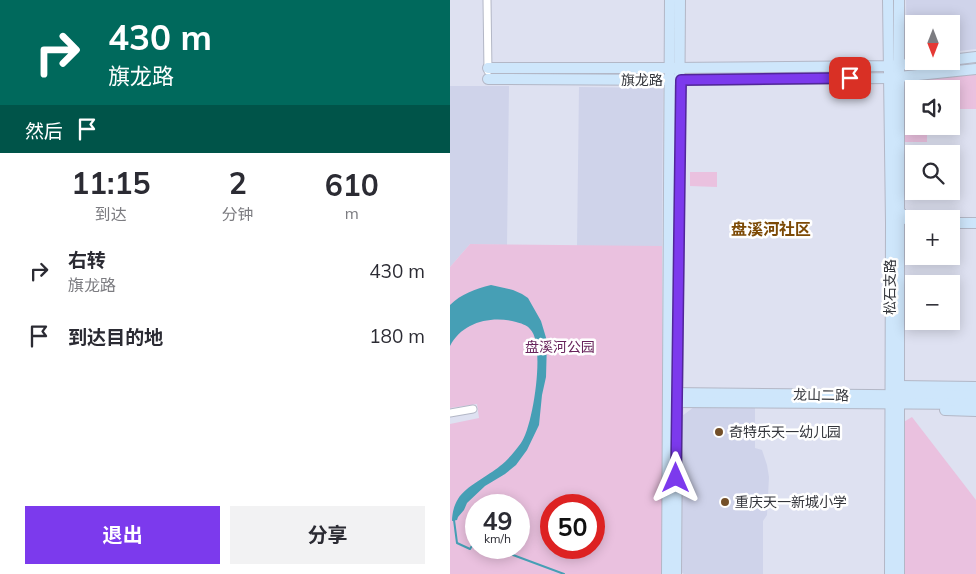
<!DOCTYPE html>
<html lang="zh">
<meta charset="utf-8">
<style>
:root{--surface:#fff;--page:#f2f2f3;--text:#2b2b33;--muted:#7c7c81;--accent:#7c3aed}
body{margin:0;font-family:Mulish,"Noto Sans SC",sans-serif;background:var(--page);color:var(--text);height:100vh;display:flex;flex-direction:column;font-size:19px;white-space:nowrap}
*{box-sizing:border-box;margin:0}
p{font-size:16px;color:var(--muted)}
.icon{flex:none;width:28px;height:28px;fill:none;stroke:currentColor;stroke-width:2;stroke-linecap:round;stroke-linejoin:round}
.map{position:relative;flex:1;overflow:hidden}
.drawer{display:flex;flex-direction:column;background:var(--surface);width:450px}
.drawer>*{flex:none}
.top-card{background:#00695c;color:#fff;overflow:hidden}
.needle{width:32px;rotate:180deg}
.buttons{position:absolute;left:455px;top:15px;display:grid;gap:10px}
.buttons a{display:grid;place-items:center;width:55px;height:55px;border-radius:0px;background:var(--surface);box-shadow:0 2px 12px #0003;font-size:25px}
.speed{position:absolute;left:15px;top:494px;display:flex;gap:10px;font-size:25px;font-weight:700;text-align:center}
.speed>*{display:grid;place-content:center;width:65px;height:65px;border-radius:50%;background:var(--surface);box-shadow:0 2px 12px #0003;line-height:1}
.speed small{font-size:12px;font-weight:400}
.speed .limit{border:8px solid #d22;background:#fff;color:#111}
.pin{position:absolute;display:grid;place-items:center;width:42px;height:42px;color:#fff;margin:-21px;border-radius:10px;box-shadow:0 2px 8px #0006}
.me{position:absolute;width:55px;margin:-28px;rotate:0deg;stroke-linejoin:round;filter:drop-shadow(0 0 4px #0008)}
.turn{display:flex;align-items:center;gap:18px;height:105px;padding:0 25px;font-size:22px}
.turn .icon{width:65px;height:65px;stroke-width:2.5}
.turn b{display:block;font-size:35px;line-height:42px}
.then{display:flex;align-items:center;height:48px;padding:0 25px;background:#0003;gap:10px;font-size:19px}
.eta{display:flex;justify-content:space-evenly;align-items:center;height:85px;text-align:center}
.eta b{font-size:30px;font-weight:700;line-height:35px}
.cta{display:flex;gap:10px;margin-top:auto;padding:10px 25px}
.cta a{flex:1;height:58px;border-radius:0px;background:var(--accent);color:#fff;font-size:20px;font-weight:700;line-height:58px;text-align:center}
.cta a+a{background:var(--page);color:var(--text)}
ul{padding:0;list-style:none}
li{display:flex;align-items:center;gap:15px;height:65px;padding:0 25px}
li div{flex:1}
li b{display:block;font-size:19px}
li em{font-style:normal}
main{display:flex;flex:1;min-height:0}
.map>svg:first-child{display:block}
.built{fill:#cfd3ea}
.green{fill:#eac1df;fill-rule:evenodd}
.water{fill:#469fb5}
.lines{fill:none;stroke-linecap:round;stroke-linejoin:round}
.stream{stroke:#469fb5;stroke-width:2}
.street-casing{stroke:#b3b7c6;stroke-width:9}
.secondary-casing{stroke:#b3b7c6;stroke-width:12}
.street{stroke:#fff;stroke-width:7}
.secondary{stroke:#cee6fb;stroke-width:10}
.route-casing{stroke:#51269a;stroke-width:12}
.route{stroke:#7c3aed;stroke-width:9}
.poi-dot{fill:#734f29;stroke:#fff;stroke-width:2}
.labels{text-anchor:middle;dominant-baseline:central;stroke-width:5;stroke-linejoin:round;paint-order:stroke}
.street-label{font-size:14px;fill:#33353b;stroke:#fff}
.park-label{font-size:14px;fill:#68245c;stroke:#fff}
.poi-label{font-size:14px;fill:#33353b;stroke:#fff;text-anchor:start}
.quarter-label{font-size:16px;font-weight:bold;fill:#7c4905;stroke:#fff}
</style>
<main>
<section class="drawer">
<div class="top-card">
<div class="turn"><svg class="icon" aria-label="right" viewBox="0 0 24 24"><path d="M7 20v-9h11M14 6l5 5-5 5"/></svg><div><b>430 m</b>旗龙路</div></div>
<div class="then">然后<svg class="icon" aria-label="arrive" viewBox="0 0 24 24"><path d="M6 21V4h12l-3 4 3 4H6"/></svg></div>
</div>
<div class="eta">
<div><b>11:15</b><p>到达</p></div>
<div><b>2</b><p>分钟</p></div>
<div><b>610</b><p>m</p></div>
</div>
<ul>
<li><svg class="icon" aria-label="right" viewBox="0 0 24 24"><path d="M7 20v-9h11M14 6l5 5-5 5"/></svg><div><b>右转</b><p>旗龙路</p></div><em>430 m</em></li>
<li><svg class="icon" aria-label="arrive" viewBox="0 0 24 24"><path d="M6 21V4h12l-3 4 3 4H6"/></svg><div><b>到达目的地</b></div><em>180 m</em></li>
</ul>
<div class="cta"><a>退出</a><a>分享</a></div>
</section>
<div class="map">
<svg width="526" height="574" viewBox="0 0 526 574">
<rect width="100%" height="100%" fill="#dee1f1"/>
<g class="built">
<polygon points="456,0 526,0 526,49 501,52 501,24 464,24 464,57 457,58"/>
<polygon points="0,86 59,86 57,245 20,244 0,267"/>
<polygon points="129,87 213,88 212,246 127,246"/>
<polygon points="244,407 305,407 305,448 312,450 317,465 319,477 317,515 313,521 313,574 234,574 230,571 232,416"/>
</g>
<g class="green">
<polygon points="526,74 526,109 501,109 501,89 464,89 464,126 477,126 477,142 455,142 455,81"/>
<polygon points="240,172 267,172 267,187 240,186"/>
<path d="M20 244 212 246V574H0V424L29 418 27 404 0 408V267ZM26 505H69V548H26ZM101 505H144V548H101Z"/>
<polygon points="462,417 526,500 526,574 451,574 452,423"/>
</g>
<path class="water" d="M41 285 63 290 72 294 78 298 91 321 97 341 96 377 92 395 89 425 77 450 66 465 55 474 35 486 17 503 14 510 8 517 7 520 2 521C2 514 4 505 8 499 16 486 38 476 50 466 58 460 65 451 71 443 83 427 96 344 80 329 77 325 70 323 66 322 42 315 12 322 0 346V305C11 294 25 289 41 285Z"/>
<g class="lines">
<g class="stream">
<polyline points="4,520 7,543 20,549 26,539"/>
<polyline points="56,548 63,555 114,574"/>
</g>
<defs>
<g id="street">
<polyline points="37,0 38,71"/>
<polyline points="0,413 23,409"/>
</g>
<g id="secondary">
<polyline points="438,0 441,223 440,574"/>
<polyline points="501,60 526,57"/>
<polyline points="38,68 220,68 439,66 488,61"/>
<polyline points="38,79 231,80 439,78 526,69"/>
<polyline points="450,212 456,219 464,223"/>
<polyline points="501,223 526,223"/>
<polyline points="449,386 526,387"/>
<polyline points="220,393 526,396"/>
<polyline points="220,402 526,404"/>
<polyline points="495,410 526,411"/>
<polyline points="217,574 220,0"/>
<polyline points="226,574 230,0"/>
<polyline points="449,574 449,0"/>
</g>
</defs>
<use href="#street" class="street-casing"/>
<use href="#secondary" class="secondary-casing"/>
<use href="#street" class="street"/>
<use href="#secondary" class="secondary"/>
</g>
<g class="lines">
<defs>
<polyline id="route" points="226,478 231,80 400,78"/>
</defs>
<use href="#route" class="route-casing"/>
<use href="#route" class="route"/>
</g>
<g class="poi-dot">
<circle cx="269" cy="432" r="5"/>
<circle cx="275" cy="502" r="5"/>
</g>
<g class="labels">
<g class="street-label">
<text x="192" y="80">旗龙路</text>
<text transform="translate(440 287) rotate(-90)">松石支路</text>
<text transform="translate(371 395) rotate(1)">龙山二路</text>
</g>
<g class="park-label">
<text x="110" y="347">盘溪河公园</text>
</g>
<g class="poi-label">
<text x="279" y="432">奇特乐天一幼儿园</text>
<text x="285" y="502">重庆天一新城小学</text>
</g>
<g class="quarter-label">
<text x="321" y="229">盘溪河社区</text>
</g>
</g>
</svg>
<div class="buttons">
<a><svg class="needle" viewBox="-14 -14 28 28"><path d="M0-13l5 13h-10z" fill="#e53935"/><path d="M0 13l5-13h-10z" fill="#7c7c81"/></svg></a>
<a><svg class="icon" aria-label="sound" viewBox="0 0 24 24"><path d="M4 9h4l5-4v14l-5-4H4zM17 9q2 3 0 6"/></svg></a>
<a><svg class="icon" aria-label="search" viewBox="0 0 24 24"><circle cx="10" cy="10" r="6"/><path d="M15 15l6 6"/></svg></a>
<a>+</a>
<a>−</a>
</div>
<div class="speed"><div>49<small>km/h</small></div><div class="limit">50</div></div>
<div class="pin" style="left:400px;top:78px;background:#d93025"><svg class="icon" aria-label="arrive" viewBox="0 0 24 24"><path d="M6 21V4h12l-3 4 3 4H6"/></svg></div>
<svg class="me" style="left:226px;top:478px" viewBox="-20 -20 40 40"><path d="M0-17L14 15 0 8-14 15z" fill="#7c3aed" stroke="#fff" stroke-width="4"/></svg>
</div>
</main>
